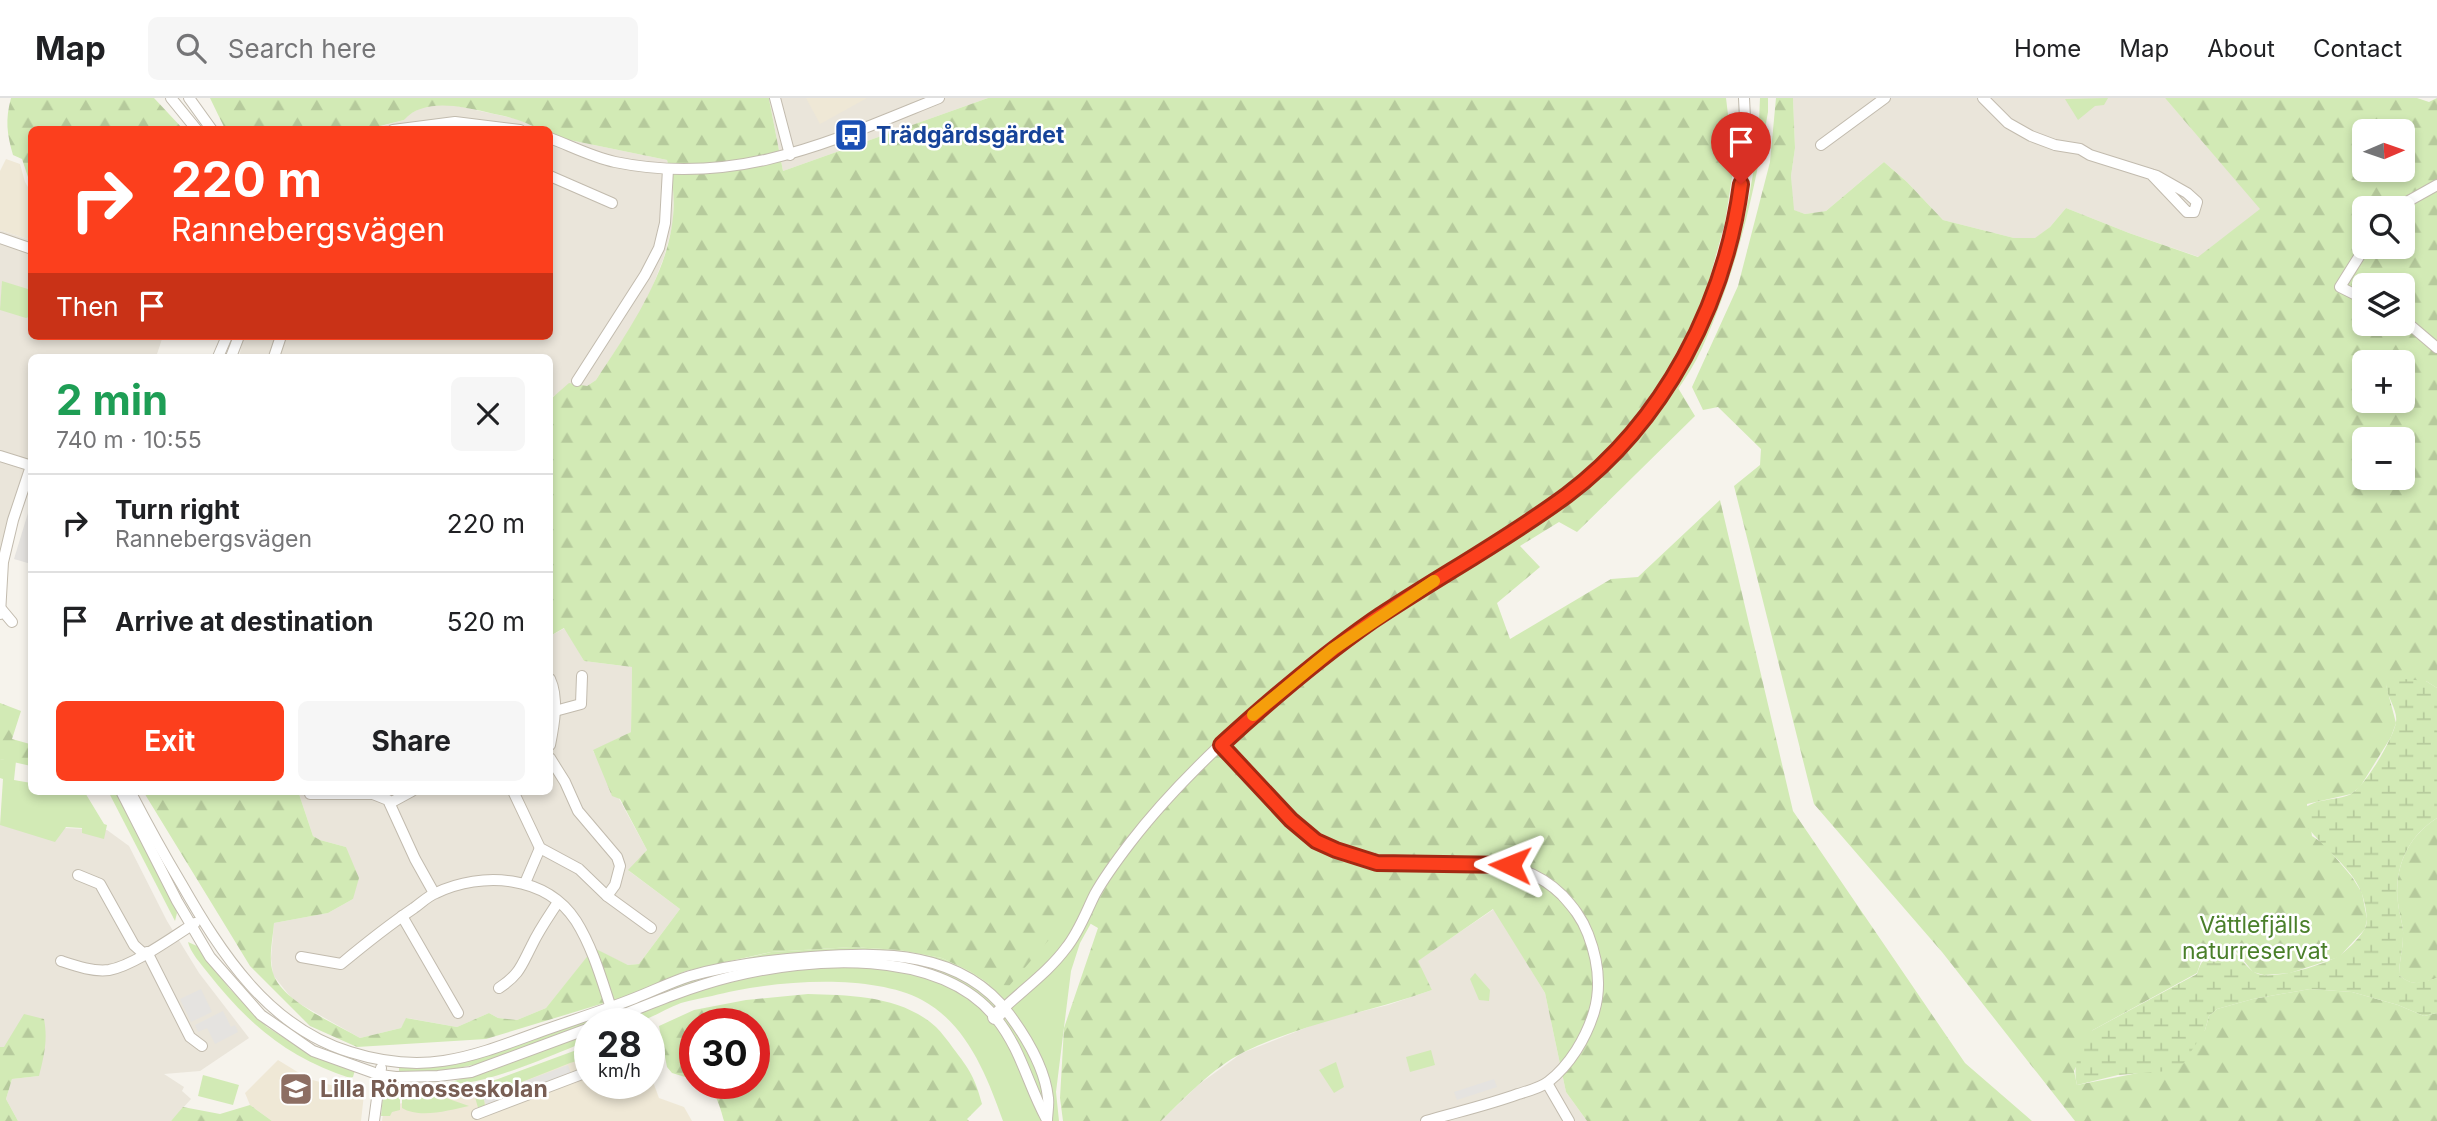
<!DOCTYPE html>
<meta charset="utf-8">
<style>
:root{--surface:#fff;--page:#f6f6f6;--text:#202124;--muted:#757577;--line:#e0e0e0;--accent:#fc3f1d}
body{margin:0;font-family:Inter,sans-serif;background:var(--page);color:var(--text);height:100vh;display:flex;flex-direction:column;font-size:26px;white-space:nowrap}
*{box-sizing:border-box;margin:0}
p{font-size:23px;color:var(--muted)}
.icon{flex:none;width:38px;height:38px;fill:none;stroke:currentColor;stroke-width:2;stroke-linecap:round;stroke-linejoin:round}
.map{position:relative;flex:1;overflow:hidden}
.sheet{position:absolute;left:28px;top:256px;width:525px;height:441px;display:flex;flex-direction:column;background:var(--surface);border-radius:10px;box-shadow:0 4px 10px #0003}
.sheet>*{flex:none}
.hud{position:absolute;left:28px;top:28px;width:525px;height:214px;border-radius:10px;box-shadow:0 4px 10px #0003;background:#fc3f1d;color:#fff;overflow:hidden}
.needle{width:46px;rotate:88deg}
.tools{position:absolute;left:2352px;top:21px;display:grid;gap:14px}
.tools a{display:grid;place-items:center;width:63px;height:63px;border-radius:10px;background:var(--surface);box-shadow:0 4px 10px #0003;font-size:35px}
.speed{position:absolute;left:574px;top:910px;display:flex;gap:14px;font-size:35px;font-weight:700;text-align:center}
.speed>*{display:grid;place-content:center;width:91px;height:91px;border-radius:50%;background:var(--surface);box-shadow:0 4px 10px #0003;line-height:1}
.speed small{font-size:18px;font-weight:400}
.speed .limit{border:10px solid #d22;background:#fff;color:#111}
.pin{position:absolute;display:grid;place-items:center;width:60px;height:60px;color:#fff;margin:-72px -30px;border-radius:50% 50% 50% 0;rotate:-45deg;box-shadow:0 0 7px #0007}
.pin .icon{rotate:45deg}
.me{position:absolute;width:77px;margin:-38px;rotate:272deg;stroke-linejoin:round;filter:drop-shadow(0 0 5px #0008)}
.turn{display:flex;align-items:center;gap:24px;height:147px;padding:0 28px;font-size:32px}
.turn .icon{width:91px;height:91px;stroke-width:2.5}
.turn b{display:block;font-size:49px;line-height:60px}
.then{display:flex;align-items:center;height:66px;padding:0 28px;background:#0003;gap:14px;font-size:26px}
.round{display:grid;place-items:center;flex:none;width:74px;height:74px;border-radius:10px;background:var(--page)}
.summary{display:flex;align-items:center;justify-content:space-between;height:119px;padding:0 28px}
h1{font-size:42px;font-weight:700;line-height:52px;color:#1e9e55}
.cta{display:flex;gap:14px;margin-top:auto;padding:14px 28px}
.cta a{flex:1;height:80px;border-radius:10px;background:var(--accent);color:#fff;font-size:28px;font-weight:700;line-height:80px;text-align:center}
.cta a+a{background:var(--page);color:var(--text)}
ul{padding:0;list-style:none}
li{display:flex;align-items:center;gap:21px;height:98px;padding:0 28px;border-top:2px solid var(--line)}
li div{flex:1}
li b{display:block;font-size:26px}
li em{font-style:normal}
header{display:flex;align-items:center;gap:42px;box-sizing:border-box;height:98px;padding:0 35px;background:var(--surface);border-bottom:2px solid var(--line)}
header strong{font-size:33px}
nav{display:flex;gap:38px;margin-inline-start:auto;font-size:24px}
.search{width:490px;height:63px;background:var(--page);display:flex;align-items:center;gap:18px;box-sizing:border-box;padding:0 24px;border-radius:10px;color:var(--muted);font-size:26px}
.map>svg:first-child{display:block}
.residential{fill:#eae5da}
.education{fill:#efe8d6}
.green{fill:#d2eab5}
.forest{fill:url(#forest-firs);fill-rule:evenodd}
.wetland{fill:url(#wetland-marsh)}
.parking{fill:#e5e3e0}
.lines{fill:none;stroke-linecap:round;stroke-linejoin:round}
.minor-casing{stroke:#c2bbae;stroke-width:12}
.tertiary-casing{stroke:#c2bbae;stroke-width:16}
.minor{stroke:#fff;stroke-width:10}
.tertiary{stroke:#fff;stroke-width:14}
.route-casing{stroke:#a42913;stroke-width:18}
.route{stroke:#fc3f1d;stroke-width:12}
.slow{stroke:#f59e0b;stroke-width:12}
.labels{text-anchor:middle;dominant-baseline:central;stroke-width:5;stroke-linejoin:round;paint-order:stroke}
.transit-label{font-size:23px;font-weight:bold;fill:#164399;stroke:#fff;text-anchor:start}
.park-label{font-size:23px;fill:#4a7f2a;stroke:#fff}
.education-label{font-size:23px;font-weight:bold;fill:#785e54;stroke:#fff;text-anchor:start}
</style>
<header>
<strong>Map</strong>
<div class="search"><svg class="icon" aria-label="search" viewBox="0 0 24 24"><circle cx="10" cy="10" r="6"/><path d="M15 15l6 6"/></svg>Search here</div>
<nav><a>Home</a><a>Map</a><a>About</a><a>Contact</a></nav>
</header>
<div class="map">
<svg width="2437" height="1023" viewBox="0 0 2437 1023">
<defs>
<pattern id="forest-firs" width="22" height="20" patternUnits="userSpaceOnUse" patternTransform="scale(1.75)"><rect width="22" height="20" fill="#d2eab5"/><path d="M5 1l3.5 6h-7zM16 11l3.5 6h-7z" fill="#b6ca9c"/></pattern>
<pattern id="wetland-marsh" width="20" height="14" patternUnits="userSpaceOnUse" patternTransform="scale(1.75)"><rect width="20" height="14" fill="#d2eab5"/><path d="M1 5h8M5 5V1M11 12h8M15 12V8" fill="none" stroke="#b6ca9c"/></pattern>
</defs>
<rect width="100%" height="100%" fill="#f6f3ec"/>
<g class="residential">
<polygon points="771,0 988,0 783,73 769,1"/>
<polygon points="1793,0 2165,0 2261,111 2199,159 2129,135 2066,110 2050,129 2036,140 2014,140 1943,122 1907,84 1884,64 1826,113 1805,116 1793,112 1791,78 1795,50"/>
<polygon points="428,6 448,6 517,21 541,31 368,32 404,22 406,18"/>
<polygon points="550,35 560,40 667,62 674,84 673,126 664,159 645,208 596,282 587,288 553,298 550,304 550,259 239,259 244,238 550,238"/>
<polygon points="0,132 31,142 32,238 163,238 156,259 32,259 31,382 0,460"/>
<polygon points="565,530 584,563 632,569 631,634 593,653 647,752 629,773 680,811 639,866 628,867 594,851 546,910 517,922 498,920 489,915 457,929 407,920 401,930 360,940 293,902 273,877 271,860 274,825 328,815 353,801 346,749 320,742 313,738 298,693 550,693 550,538"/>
<polygon points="0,727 107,732 129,748 167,823 199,875 249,940 200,973 164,976 184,989 182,993 191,1001 171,1023 18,1023 6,1001 12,981 39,978 4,949 0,949"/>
<polygon points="1494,811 1545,895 1566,994 1587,1023 1161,1023 1198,987 1242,955 1323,923 1388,907 1432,892 1417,863"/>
</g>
<g class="education">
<polygon points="806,0 867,0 820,26"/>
<polygon points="6,61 20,66 25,84 31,94 31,142 0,132 0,73"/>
<polygon points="590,952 590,985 649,985 649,973 659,1000 684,1009 692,1023 382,1023 384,1008 475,994"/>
<polygon points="278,962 309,981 364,996 361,1023 272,1023 250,1007 245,995"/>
</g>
<g class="green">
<path d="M1760 0H1768V14C1754 96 1737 173 1702 250 1688 282 1663 310 1643 339 1658 305 1685 277 1701 243 1737 168 1758 83 1760 0Z"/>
<polygon points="2108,0 2104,7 2095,8 2078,22 2065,1"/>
<polygon points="2,183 31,192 31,211 29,219 26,220 0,212"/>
<polygon points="0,661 16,663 14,682 31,685 32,693 84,693 104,726 107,727 104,741 82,735 82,730 66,729 55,744 0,727 3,681 0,680"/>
<polygon points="108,693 116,693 174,807 177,815 175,823"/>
<path d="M1099 779 1116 780 1080 845 1071 873 1056 994 1059 1023H1003C987 978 967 926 922 902 869 874 769 883 712 898 702 900 691 902 681 905 664 911 645 925 627 926L629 920 619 890 771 854 852 849 899 852 942 860 971 874 989 886Z"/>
<path d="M188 844 197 848 229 890 267 929 318 961 355 972 353 979 350 980C288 960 248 926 208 875 201 866 190 854 188 844Z"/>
<polygon points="1475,875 1490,892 1489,903 1479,902 1470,881"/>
<polygon points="588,918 591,925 482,965 440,974 399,975 399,967 430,968"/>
<path d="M590 933V942C564 952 473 993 451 984L484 974Z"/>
<polygon points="590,947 590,959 570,965 484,999 485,1009 479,1013 472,989 498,981"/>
<polygon points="1431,952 1435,967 1410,974 1406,959"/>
<polygon points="1336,964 1344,989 1334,995 1319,972"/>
<polygon points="203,977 239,987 233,1007 198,998"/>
<path d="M465 990 443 999 469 1008C450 1012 420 1021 402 1010V995L439 994Z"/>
<polygon points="393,994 400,994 400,1012 392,1014 390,1018 381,1018 383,997"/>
</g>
<g class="forest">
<path d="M11 0H154L183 31 32 32 31 84 29 82 22 61 13 57C7 36 5 22 11 0Z"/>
<path d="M210 0H771L769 1 783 73 988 0H1726L1734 66 1725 125 1698 222 1669 275 1695 318 1577 434 1559 424 1520 448 1540 469 1497 505 1510 541 1611 481 1638 479 1720 402 1793 713 1965 965 2032 1023H1587L1566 994 1545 895 1493 811 1418 863 1432 892C1370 914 1304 925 1244 954 1212 970 1186 999 1161 1023H1063L1060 1000 1064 930 1098 830 1072 815 1009 888 989 886 971 874 942 860 899 852 852 849 771 854 686 873 624 899 486 941 357 949 310 928 250 868 143 693H298L313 738 320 742 346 749 359 780 353 801 328 815 274 825C273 840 268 860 273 875 281 903 336 926 360 940L401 930 406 920 457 929 489 915 498 920 517 922 546 910 594 850 628 867 639 866 680 811 628 772 647 752 620 701 612 698 593 652 631 634 632 569 584 563 564 530 550 538V304L553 299 569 285 587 288 596 282C638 218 693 142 667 62L560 40 550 35V32C538 31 529 26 518 22 508 18 497 17 486 14 460 8 423 0 404 22L368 31H225Z"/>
<path d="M1776 0H1793L1795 50 1791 78 1794 112 1805 116 1826 113 1884 64 1907 84 1943 122 2014 140H2035L2050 129 2066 110 2129 135 2198 159 2260 111 2165 0H2417L2429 4 2437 0V590L2426 583 2386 587 2396 625 2391 639 2360 689 2351 696 2307 706 2312 738 2324 746 2352 779 2362 795 2367 821 2365 831 2339 859 2290 875 2264 877 2253 874 2235 852 2201 863 2197 875 2093 932 2074 973 2077 987 2138 975 2205 932 2209 918 2217 911 2253 901 2310 891 2352 894 2398 907 2424 918 2437 915V1023H2075L1942 854 1814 706 1734 388 1760 367 1761 351 1718 309 1703 312 1692 289 1738 188 1770 64ZM2364 33H2403V72H2364ZM2364 110H2403V149H2364ZM2364 187H2403V226H2364ZM2364 264H2403V303H2364ZM2364 341H2403V380H2364Z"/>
<polygon points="0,605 21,613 12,641 30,646 31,668 0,661"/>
<path d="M2437 720V880C2422 885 2412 889 2399 877 2399 864 2403 851 2403 838 2404 828 2399 816 2398 805 2394 770 2407 739 2437 720Z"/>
<path d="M808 896C851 897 902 898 936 929 942 935 948 943 953 950 970 972 975 980 982 1006L967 1021 969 1023H724C720 1009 716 991 702 985H754V926H695V982L672 975 667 969 659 928 694 912 746 902Z"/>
<path d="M24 916 44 921C48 942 44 958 39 978L12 981 6 1001 18 1023H0V949H4Z"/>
<polygon points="250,1007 272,1023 171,1023 183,1009 220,1016"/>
</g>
<path class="wetland" d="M2393 580 2426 583 2437 590V720C2407 739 2394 770 2398 805 2399 816 2404 828 2403 838 2403 851 2399 864 2399 877 2412 889 2422 884 2437 880V915L2424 918 2398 907 2352 894 2310 891 2253 901 2217 911 2209 918 2205 932 2183 966 2168 973 2118 977 2077 987C2072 967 2080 948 2093 932L2197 876C2203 857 2209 857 2226 849 2241 855 2246 875 2263 877 2283 879 2319 868 2337 859 2345 855 2363 837 2366 828 2368 819 2365 805 2362 796 2352 767 2314 745 2299 716 2313 699 2330 704 2349 697 2363 692 2394 640 2396 624 2398 612 2387 600 2386 587Z"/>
<g class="parking">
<polygon points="31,405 31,466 14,461"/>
<polygon points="201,891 212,914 191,924 180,901"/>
<polygon points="223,913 231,929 235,927 238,934 215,946 207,930 198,934 195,927"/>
<polygon points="568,967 571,975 486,1007 483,999"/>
<polygon points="1494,981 1497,989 1457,1002 1454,994"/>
</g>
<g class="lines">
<defs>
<g id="minor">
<polyline points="171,0 197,32"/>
<polyline points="189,0 212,32"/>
<polyline points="775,0 790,57"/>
<polyline points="1983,0 2008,25 2031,38 2055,47 2080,51 2090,57 2157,78 2187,95 2197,104 2194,114 2187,114 2151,76"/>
<polyline points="393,32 455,24 520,32"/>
<path d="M550 40C571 48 592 59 615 64 736 89 830 44 939 0"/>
<polyline points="1821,47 1885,0"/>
<polyline points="550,78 612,105"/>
<polyline points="2396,110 2437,87"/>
<polyline points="0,140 32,151"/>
<polyline points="2364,201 2340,189 2365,149"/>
<polyline points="2403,221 2437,250"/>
<polyline points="218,259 227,238"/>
<polyline points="231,259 239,238"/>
<polyline points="274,259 281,238"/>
<polyline points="577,283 645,177 659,150 665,125 668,71"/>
<polyline points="0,358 32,368"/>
<polyline points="2,512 12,524"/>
<polyline points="0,516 3,464 13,422 31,368"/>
<path d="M550 581C559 600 554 627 550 647"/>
<polyline points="555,613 581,606 582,578"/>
<path d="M1221 647C1236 664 1253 681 1268 697 1283 713 1299 734 1319 744 1337 754 1359 763 1379 765 1443 773 1510 746 1562 797 1573 809 1582 820 1588 836 1598 862 1602 887 1594 914 1586 940 1570 967 1548 984 1540 990 1528 993 1518 996 1488 1007 1457 1014 1426 1023"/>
<polyline points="550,660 565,684 578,713 617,759 620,768 615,787 607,798"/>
<polyline points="121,693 177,803 210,859 261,917 313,953 380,977 396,979 438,978 471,974 590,930"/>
<path d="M130 693C146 724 163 755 181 785 221 855 268 929 350 954 426 978 471 959 542 933 573 922 605 912 635 900 653 893 671 884 690 878 729 867 770 862 811 859 882 854 961 852 1009 916 1026 939 1045 970 1048 1000 1049 1007 1047 1016 1047 1023"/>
<polyline points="513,693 540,750 579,771 607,798 651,830"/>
<polyline points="310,696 373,696 388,702 415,761 434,795"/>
<polyline points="390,705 412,693"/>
<polyline points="78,777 100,786 134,847 144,856"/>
<polyline points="525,785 540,750"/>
<polyline points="402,818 458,915"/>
<polyline points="147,854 190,939 202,948"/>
<path d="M301 859 341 866C365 846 389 827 414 810 421 805 428 798 436 795 482 773 546 777 576 823 593 850 602 883 612 913"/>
<path d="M61 863C76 868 93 874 109 872 133 868 173 839 195 825"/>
<path d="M499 890C520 876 521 868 532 847 539 832 549 818 558 804"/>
<path d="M1004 910C1025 890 1049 873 1066 850 1079 834 1086 814 1095 796 1105 778 1117 762 1130 745 1163 702 1203 662 1244 625 1303 571 1368 525 1435 482 1480 453 1528 428 1569 395 1686 302 1754 150 1744 0"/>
<path d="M600 926C642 909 686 890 730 879 809 859 939 849 996 920 1021 951 1028 987 1046 1020"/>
<polyline points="1547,985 1569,1023"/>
<polyline points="477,1016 590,973"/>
<polyline points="374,1023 381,970"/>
</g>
<polyline id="tertiary" points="995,919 1004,910"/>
</defs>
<use href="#minor" class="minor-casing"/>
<use href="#tertiary" class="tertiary-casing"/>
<use href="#minor" class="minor"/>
<use href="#tertiary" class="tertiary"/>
</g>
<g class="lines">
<defs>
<path id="route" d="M1510 767 1377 765 1336 752 1316 743 1291 722 1221 647C1269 603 1318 561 1372 523 1436 480 1505 443 1567 397 1664 324 1725 206 1741 86"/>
</defs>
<use href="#route" class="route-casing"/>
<use href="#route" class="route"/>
<polyline class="slow" points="1253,617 1333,551 1434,483"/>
</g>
<defs>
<symbol id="bus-square" viewBox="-11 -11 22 22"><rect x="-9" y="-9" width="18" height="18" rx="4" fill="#1a4fb4" stroke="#fff"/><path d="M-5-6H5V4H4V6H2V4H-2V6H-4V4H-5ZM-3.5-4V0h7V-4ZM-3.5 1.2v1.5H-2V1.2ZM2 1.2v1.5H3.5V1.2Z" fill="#fff"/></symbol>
<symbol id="school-square" viewBox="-11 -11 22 22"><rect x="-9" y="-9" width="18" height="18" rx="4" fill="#8d6e63" stroke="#fff"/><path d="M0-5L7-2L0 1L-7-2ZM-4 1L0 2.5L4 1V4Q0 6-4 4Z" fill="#fff"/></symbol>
</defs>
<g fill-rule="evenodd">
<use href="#bus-square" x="832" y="18" width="38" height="38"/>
<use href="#school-square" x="277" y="972" width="38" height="38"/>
</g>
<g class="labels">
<g class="transit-label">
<text x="876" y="37">Trädgårdsgärdet</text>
</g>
<g class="park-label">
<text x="2255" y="827">Vättlefjälls<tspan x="2255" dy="26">naturreservat</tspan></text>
</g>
<g class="education-label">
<text x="320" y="991">Lilla Römosseskolan</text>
</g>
</g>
</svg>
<div class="tools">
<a><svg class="needle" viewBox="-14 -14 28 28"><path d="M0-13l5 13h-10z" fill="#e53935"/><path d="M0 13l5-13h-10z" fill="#757577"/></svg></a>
<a><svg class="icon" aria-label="search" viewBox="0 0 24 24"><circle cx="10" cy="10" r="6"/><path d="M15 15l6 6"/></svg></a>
<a><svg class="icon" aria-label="layers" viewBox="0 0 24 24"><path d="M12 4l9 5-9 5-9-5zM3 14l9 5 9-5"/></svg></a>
<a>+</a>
<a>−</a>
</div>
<div class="speed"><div>28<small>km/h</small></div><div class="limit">30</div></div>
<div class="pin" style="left:1741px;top:86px;background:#d93025"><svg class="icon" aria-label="arrive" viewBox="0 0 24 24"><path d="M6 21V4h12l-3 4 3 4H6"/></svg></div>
<svg class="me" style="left:1510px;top:767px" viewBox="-20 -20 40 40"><path d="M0-17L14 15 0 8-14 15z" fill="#fc3f1d" stroke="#fff" stroke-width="4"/></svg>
<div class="hud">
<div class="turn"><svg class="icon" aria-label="right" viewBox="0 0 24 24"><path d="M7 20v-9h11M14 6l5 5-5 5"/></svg><div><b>220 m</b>Rannebergsvägen</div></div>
<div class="then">Then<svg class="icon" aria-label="arrive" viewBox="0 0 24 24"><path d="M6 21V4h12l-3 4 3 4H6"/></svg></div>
</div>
<section class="sheet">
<div class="summary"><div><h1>2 min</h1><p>740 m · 10:55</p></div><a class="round"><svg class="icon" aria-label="close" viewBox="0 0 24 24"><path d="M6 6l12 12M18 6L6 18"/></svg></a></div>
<ul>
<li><svg class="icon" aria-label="right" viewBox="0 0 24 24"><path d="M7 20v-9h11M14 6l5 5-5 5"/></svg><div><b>Turn right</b><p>Rannebergsvägen</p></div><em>220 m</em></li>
<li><svg class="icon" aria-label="arrive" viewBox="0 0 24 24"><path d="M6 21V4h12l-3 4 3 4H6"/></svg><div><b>Arrive at destination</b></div><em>520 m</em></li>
</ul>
<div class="cta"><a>Exit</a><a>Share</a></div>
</section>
</div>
